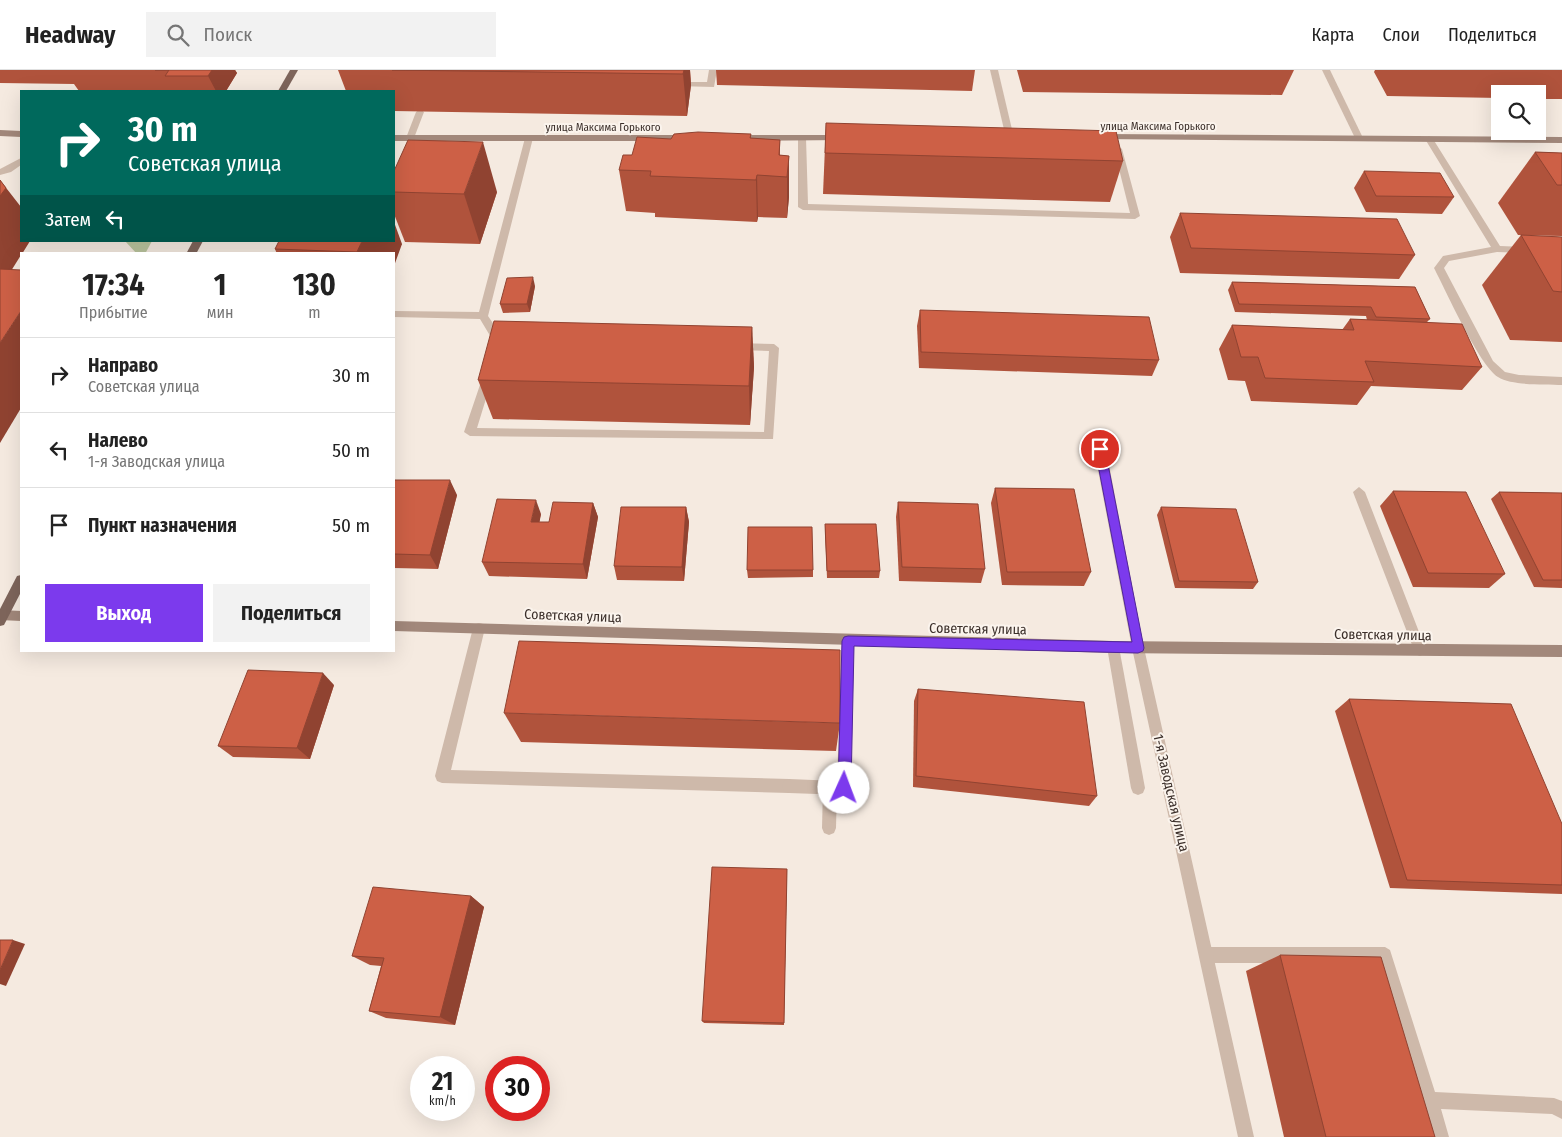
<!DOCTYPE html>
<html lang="ru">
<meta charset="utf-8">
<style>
:root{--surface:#fff;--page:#f2f2f2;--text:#222;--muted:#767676;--line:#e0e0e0;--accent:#7c3aed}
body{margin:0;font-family:"Fira Sans Condensed",sans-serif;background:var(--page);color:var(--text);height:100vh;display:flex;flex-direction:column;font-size:19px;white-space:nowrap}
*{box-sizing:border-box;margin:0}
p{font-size:16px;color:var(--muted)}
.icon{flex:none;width:28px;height:28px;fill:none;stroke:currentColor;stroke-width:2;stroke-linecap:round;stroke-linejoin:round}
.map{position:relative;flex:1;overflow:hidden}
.sheet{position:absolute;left:20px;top:182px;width:375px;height:400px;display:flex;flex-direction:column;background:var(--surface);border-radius:0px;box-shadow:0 5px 20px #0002}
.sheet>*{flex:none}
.hud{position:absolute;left:20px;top:20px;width:375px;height:152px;border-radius:0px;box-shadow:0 5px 20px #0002;background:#00695c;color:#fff;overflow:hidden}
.tools{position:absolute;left:1491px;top:15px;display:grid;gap:10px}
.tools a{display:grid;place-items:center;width:55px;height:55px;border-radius:0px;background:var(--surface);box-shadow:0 5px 20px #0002;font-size:25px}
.speed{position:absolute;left:410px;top:986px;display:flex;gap:10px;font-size:25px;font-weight:700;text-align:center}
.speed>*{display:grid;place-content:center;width:65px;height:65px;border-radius:50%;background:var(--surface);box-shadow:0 5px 20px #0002;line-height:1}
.speed small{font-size:12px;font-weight:400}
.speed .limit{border:8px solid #d22;background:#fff;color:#111}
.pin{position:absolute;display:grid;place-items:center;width:42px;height:42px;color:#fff;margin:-21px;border:2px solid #fff;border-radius:50%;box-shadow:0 1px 5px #0007}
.me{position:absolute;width:55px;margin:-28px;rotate:2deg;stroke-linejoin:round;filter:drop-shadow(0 0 4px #0008)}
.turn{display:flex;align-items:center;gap:18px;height:105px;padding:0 25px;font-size:22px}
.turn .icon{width:65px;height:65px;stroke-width:2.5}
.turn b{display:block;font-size:35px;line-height:42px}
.then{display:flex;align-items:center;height:48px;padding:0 25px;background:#0003;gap:10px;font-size:19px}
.eta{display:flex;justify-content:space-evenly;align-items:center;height:85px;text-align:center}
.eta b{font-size:30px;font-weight:700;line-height:35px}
.button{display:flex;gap:10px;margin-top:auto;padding:10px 25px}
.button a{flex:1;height:58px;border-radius:0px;background:var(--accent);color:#fff;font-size:20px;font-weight:700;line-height:58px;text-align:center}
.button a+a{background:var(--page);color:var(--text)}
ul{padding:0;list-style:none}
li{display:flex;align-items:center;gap:15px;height:75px;padding:0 25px;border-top:1px solid var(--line)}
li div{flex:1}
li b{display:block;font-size:19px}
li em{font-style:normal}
header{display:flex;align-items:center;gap:30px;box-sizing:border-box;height:70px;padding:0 25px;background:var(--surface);border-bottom:1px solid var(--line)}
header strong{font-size:24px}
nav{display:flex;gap:28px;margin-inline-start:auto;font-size:18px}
.search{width:350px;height:45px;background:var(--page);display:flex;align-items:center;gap:12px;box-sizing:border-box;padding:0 18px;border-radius:0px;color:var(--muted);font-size:19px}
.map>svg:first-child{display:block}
.green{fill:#bac59e}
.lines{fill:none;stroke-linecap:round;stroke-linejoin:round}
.lane{fill:#ceb9aa;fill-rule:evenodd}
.street{fill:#ceb9aa;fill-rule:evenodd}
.secondary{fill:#a2887b;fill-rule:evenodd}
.primary{fill:#7e655b;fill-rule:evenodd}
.wall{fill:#b0533c}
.shaded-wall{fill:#904331}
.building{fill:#cd6046;stroke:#904331}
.route{fill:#7c3aed;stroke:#51269a}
.labels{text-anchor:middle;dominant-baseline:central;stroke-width:4;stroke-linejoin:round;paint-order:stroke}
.far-street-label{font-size:11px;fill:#3b2f2a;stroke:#fbf4ed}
.street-label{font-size:14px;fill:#3b2f2a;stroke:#fbf4ed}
</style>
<header>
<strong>Headway</strong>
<div class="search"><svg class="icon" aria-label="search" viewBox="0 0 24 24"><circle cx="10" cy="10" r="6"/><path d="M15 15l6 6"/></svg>Поиск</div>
<nav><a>Карта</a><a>Слои</a><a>Поделиться</a></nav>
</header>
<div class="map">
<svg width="1562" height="1067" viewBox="0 0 1562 1067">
<rect width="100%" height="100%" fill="#f5eae0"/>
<polygon class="green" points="125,171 152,171 145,184 137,184"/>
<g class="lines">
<g class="lane">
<polygon points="709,0 717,0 714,17 675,16 671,14 675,12 707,12"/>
<polygon points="990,0 998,0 1014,68 1013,70 1006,68"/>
<polygon points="1322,0 1330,0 1363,68 1362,70 1355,68"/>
<polygon points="420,39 424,42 414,68 407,70 406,68 416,42"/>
<polygon points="529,65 533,68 488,246 503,268 506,269 507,272 506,275 495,274 480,249 394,247 394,241 479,242 525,68"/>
<polygon points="802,65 806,68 808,134 1130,143 1114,79 1118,76 1122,79 1140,146 1135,149 803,140 798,137 798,68"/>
<path d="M1429 66 1433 69 1500 176 1525 177 1530 180 1525 183 1497 182 1449 191 1444 198 1493 291 1505 302 1519 305 1562 307V315C1545 314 1512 316 1498 307 1479 295 1446 221 1434 198L1443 186 1491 177 1425 69Z"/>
<polygon points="21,88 21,95 11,102 0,105 0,99"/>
<polygon points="737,273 774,274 779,278 773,369 470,366 464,362 483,306 488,302 493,306 477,358 764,362 769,281 733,280 732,277 733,274"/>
<polygon points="1359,417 1365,422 1426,580 1425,584 1420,586 1415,584 1414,580 1353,422"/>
<polygon points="479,553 483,554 485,558 451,700 789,709 794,711 796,716 794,721 789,723 442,713 437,711 435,706 473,558 475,554"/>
<polygon points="1113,571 1118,573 1119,577 1145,718 1143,723 1138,725 1133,723 1131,718 1107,577 1108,573"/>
<polygon points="830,711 835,713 837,718 836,758 834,763 829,765 824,763 822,758 823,718 825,713"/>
<polygon points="1207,877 1385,877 1390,880 1435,1022 1554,1028 1562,1031 1562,1049 1552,1044 1441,1039 1449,1067 1433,1067 1380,893 1207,893 1202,890 1199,885 1202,880"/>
</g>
<g class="street">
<polygon points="1100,375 1106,379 1144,578 1254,1067 1238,1067 1132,578 1094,379"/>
<polygon points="848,565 853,567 854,571 851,718 849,723 844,725 789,723 784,721 782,716 784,711 789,709 837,711 842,571 843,567"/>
</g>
<g class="secondary">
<polygon points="0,60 21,61 21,67 0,66"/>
<polygon points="1101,64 1562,67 1562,73 1098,69 1097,67"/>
<polygon points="394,65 689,65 693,68 689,71 394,71"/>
<polygon points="841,65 844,66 844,70 734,71 730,68 734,65"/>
<polygon points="0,540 21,541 21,551 0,550"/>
<polygon points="394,551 1113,571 1562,575 1562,587 1113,583 394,561"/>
</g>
<g class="primary">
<polygon points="290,0 298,0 286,21 278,21"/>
<polygon points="193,171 203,171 196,184 186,184"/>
<polygon points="21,505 21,522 4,555 0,556 0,539 17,506"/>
</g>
</g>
<g class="wall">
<polygon points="0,0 235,0 237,3 226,21 79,21 74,14 0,13"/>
<polygon points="338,0 690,0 691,15 687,46 394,41 394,21 346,21"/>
<polygon points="716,0 975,0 972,21 717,15"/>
<polygon points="1017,0 1294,0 1282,25 1023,22"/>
<polygon points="1375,0 1562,0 1562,29 1538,29 1538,24 1500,24 1500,28 1387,26 1374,2"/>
<polygon points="826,53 1123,91 1110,132 823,124"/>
<polygon points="751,64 751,68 780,70 780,85 789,86 789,127 787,148 758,147 757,152 655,147 655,143 626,141 619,100 632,85 671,69"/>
<polygon points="1535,82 1562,83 1562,166 1518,165 1498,133"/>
<polygon points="1364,101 1454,127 1442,144 1366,142 1354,118"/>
<polygon points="394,122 497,122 480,174 405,172 394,144"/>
<polygon points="1180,143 1415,185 1399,209 1180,203 1170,167"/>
<polygon points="1521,165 1562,167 1562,272 1510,270 1482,215"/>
<polygon points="402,174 394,184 277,184 275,179"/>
<polygon points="1232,212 1415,217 1430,249 1427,252 1482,297 1462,320 1371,316 1357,335 1251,331 1245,311 1228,310 1219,279 1232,255 1342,260 1350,249 1367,250 1366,246 1235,242 1228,220"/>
<polygon points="535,216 530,242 503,243 500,234"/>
<polygon points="920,240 1159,290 1152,306 919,298 917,256"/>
<polygon points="752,257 754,297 750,355 493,349 478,310"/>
<polygon points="394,410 457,425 438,499 394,498"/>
<polygon points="995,418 1091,502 1084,516 1002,515 991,433"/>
<polygon points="1393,421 1505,504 1489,518 1413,517 1380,436"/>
<polygon points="1499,422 1562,423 1562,518 1534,517 1491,429"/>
<polygon points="898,432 985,499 981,513 899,511 896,447"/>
<polygon points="593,433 598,447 587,509 489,506 482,492 541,444 539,452 549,452"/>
<polygon points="686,437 689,452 684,511 617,510 614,496"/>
<polygon points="1161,437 1258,512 1253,519 1175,518 1157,445"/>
<polygon points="825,454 880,501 879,508 827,508 825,462"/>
<polygon points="747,500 813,500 813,507 748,508"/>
<polygon points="334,615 310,689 233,687 218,676"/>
<polygon points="918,619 1097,726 1089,736 913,717 914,631"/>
<polygon points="1349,629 1562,754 1562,824 1390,818 1335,641"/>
<polygon points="504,643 840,653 836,681 521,672"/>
<polygon points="787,799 784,955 704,953 702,951"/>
<polygon points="471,826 484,837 455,955 386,948 369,941 381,896 370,895 352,886"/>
<polygon points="1280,885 1435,1067 1284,1067 1246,901"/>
</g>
<g class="shaded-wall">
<polygon points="212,0 235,0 237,3 226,21 216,21 208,6"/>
<polygon points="684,0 690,0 691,15 687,46 683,4"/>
<polygon points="483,72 497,122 480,174 464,124"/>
<polygon points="789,86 789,127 787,148 787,107"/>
<polygon points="757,105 758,147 757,152 756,110"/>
<polygon points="0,110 21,137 21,171 30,171 22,184 21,184 21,185 11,201 0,243"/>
<polygon points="394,152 402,174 394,196 394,184 358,184 357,182 362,171 394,171"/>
<polygon points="533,207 535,216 530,242 527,234"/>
<polygon points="21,241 21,338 0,373 0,273"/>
<polygon points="752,257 754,297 750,355 749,316"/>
<polygon points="450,410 457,425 438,499 430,485"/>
<polygon points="536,430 541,444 537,466 531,452"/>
<polygon points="593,433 598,447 587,509 583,494"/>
<polygon points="686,437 689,452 684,511 682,497"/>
<polygon points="323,603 334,615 310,689 297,678"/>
<polygon points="471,826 484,837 455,955 440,947"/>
<polygon points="13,870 25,874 6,916 0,914 0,900"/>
</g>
<g class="building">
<polygon points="155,0 212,0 208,6 165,6 169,0"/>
<polygon points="392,0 684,0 683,4"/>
<polygon points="826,53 1116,61 1123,91 825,83"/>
<polygon points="698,62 751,64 750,68 780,70 779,85 789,86 787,107 757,105 756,110 650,106 651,101 619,100 623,85 632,85 637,67 671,69 674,64"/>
<polygon points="408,70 483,72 464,124 394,122 394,101"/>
<polygon points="1535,82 1562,83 1562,115 1557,115"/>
<polygon points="1364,101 1440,103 1454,127 1376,126"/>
<polygon points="0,110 6,118 0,126"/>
<polygon points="1180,143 1397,149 1415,185 1191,178"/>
<polygon points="1521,165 1562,167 1562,222 1553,221"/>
<polygon points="279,171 362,171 357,182 275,179"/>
<polygon points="0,199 21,200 21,241 0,273"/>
<polygon points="533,207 527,234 500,234 507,208"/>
<polygon points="1232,212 1415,217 1430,249 1376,247 1371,237 1239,234"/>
<polygon points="920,240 1149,247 1159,290 921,282"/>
<polygon points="1350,249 1462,254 1482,297 1365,291 1374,312 1265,308 1258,287 1241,287 1232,255 1354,260"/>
<polygon points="494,251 752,257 749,316 478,310"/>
<polygon points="394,410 450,410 430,485 394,484"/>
<polygon points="995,418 1074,419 1091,502 1007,502"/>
<polygon points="1393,421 1466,422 1505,504 1428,503"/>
<polygon points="1499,422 1562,423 1562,510 1543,510"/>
<polygon points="497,429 536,430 531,452 549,452 553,432 593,433 583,494 482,492"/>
<polygon points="898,432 978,434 985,499 902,497"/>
<polygon points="621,437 686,437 682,497 614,496"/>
<polygon points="1161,437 1236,439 1258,512 1179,511"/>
<polygon points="825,454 876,454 880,501 827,501"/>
<polygon points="748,457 812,457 813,500 747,500"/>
<polygon points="519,571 840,580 840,653 504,643"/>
<polygon points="248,600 323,603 297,678 218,676"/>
<polygon points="918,619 1084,632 1097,726 916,706"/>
<polygon points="1349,629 1511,634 1562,754 1562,815 1407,810"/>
<polygon points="712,797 787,799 784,953 702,951"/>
<polygon points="373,817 471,826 440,947 369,941 384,888 352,886"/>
<polygon points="0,870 13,870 0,900"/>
<polygon points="1280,885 1381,887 1435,1067 1326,1067"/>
</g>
<polygon class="route" points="1100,375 1105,379 1144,578 1143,581 1138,583 854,576 851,718 849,723 844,724 840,723 838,718 842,571 844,567 848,566 1132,572 1095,379"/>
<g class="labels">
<g class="far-street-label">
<text x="1158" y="56">улица Максима Горького</text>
<text x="603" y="57">улица Максима Горького</text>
</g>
<g class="street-label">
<text transform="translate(573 546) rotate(2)">Советская улица</text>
<text transform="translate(978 559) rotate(1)">Советская улица</text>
<text transform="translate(1383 565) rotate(1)">Советская улица</text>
<text transform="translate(1171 723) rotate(77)">1-я Заводская улица</text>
</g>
</g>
</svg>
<div class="tools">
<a><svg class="icon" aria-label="search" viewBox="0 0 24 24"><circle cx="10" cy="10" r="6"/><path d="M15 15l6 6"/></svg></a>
</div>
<div class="speed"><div>21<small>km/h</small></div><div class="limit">30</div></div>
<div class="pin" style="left:1100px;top:379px;background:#d93025"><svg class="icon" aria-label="arrive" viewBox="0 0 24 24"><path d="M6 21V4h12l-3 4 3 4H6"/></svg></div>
<svg class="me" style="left:844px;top:718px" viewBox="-20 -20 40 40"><circle r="19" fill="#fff"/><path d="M0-13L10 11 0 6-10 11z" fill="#7c3aed"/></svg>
<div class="hud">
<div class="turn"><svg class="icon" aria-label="right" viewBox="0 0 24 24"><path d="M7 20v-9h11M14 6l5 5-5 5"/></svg><div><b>30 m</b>Советская улица</div></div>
<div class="then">Затем<svg class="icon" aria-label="left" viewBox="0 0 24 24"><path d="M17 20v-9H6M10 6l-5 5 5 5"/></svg></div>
</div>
<section class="sheet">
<div class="eta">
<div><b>17:34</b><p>Прибытие</p></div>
<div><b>1</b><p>мин</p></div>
<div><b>130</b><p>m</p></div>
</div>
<ul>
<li><svg class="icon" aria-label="right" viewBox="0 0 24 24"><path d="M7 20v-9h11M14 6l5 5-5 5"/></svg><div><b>Направо</b><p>Советская улица</p></div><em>30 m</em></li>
<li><svg class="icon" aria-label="left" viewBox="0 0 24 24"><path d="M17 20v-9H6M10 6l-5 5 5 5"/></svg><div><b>Налево</b><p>1-я Заводская улица</p></div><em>50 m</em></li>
<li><svg class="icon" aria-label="arrive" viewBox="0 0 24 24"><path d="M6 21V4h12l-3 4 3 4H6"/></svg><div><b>Пункт назначения</b></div><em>50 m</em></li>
</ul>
<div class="button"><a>Выход</a><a>Поделиться</a></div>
</section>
</div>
